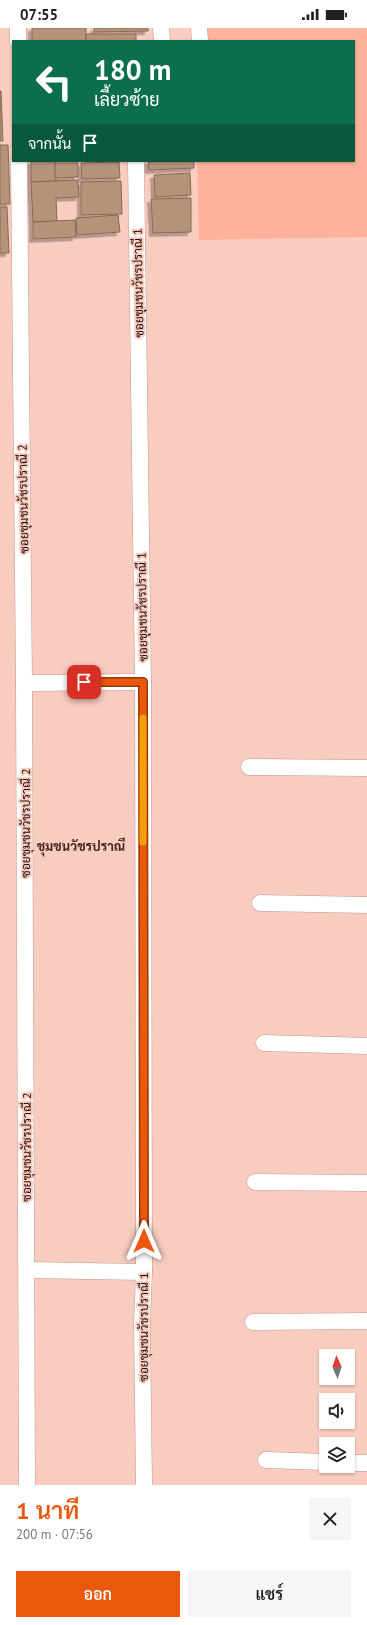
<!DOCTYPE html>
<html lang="th">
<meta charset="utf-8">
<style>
:root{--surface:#fff;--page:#f6f6f6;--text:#202124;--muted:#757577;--accent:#ea580c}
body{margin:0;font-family:"PT Sans",Sarabun,sans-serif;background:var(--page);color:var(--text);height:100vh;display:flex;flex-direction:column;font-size:15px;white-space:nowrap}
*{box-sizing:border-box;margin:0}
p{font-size:13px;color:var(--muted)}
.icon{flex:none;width:22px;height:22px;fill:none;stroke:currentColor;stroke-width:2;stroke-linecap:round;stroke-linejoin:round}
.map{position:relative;height:1457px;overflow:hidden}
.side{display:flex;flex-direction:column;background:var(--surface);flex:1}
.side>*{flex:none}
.banner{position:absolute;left:12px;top:12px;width:343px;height:122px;border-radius:0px;box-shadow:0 1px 3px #0004;background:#0b6e4f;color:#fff;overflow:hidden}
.needle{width:26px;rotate:357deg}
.buttons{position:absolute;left:319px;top:1321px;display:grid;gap:8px}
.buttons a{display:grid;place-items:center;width:36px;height:36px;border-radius:0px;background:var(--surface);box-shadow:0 1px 3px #0004;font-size:20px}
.pin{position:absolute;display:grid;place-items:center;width:34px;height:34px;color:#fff;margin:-17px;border-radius:8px;box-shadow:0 2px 6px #0006}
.me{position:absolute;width:44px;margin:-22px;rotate:0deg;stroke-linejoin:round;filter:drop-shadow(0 0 3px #0008)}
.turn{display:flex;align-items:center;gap:14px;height:84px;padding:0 16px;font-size:18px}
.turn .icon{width:52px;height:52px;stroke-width:2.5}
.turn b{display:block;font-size:28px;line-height:34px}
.then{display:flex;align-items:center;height:38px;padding:0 16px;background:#0003;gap:8px;font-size:15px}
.round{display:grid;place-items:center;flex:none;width:42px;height:42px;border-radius:0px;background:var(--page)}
.head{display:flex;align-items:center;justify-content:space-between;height:68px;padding:0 16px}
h1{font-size:24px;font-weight:600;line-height:30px;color:var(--accent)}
.button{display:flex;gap:8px;margin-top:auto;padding:8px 16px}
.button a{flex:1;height:46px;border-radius:0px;background:var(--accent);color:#fff;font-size:16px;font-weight:600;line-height:46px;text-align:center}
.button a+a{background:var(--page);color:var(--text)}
.status{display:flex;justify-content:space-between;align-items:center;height:28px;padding:0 20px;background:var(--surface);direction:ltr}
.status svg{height:11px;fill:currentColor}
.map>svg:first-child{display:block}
.green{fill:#feb29c}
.building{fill:#b5927a;stroke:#896952;filter:url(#shadow)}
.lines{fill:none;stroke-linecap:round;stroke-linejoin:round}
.street-casing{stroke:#c2978b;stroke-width:17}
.street{stroke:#fff;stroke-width:16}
.route-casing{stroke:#983908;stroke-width:10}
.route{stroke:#ea580c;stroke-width:7}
.slow{stroke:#f59e0b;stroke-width:7}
.labels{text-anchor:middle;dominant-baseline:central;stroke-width:4;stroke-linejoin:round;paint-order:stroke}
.street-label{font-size:12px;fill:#1e0f0b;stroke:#f9ccc0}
.neighbourhood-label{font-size:13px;font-weight:bold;fill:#47251c;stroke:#f9ccc0}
</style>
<div class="status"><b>07:55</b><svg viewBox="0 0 49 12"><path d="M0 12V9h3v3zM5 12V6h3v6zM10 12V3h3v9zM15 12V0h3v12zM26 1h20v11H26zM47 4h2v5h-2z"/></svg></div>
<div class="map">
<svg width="367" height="1457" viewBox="0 0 367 1457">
<defs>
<filter id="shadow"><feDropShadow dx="-3.5" dy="3.5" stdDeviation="0" flood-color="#0004"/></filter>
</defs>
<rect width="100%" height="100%" fill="#f9ccc0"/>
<polygon class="green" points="193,0 367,0 367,209 199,212 197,133 354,133 354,13 193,13"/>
<g class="building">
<rect x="32" y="0" width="54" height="13"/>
<polygon points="94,0 148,0 148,3 94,4"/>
<rect x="86" y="6" width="50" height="7"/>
<polygon points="0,63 1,63 3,113 0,113"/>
<polygon points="0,117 8,117 10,176 0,176"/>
<polygon points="31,133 55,133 56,153 31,154"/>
<polygon points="148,133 194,133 194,140 149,142"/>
<polygon points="119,134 120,150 82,151 81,135"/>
<polygon points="55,135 78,135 78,149 55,150"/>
<polygon points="190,145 191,167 155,169 154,147"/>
<polygon points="78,152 79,169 56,170 57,193 33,194 31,154"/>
<polygon points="121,153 122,186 81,187 81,154"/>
<polygon points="191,170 191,204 153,205 151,171"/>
<polygon points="0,179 7,179 9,225 0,225"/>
<polygon points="118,187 120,204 77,207 76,190"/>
<polygon points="75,192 76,209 33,211 33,194"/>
</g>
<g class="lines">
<defs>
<g id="street">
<polyline points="18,0 18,13"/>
<polyline points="161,0 162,13"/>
<polyline points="199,0 200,13"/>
<polyline points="19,133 24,655 27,1457"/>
<polyline points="136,133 143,654 144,1244 142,1296 144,1457"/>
<polyline points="24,655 143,654"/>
<polyline points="249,739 367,740"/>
<polyline points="260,875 367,877"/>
<polyline points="264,1015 367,1018"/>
<polyline points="255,1154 367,1155"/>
<polyline points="27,1242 144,1244"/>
<polyline points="253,1294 367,1293"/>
<polyline points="266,1432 326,1434"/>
<polyline points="348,1435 367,1435"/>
</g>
</defs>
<use href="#street" class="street-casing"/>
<use href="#street" class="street"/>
</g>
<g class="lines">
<defs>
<polyline id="route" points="84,654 143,654 144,1213"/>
</defs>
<use href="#route" class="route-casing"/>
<use href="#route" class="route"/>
<polyline class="slow" points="143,690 143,814"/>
</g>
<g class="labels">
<g class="street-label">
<text transform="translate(138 255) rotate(-91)">ซอยชุมชนวัชรปราณี 1</text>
<text transform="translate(23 471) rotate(-91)">ซอยชุมชนวัชรปราณี 2</text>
<text transform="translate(142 579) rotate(-91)">ซอยชุมชนวัชรปราณี 1</text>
<text transform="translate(25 795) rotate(-90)">ซอยชุมชนวัชรปราณี 2</text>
<text transform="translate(26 1119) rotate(-90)">ซอยชุมชนวัชรปราณี 2</text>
<text transform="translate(143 1299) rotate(-90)">ซอยชุมชนวัชรปราณี 1</text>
</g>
<g class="neighbourhood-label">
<text x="81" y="818">ชุมชนวัชรปราณี</text>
</g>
</g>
</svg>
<div class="buttons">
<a><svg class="needle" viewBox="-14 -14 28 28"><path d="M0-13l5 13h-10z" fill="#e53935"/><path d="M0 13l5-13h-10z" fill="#757577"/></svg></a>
<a><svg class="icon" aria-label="sound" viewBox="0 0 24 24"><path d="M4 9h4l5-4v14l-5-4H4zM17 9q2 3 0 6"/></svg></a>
<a><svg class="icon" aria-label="layers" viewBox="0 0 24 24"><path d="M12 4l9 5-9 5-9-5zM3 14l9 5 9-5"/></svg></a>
</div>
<div class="pin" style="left:84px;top:654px;background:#d93025"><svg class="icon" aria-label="arrive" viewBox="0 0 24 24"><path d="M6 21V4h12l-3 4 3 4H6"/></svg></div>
<svg class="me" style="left:144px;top:1213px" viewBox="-20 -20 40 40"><path d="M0-17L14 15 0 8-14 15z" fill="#ea580c" stroke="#fff" stroke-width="4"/></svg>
<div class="banner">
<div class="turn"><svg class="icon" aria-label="left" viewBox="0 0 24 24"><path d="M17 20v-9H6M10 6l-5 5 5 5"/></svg><div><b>180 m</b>เลี้ยวซ้าย</div></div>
<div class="then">จากนั้น<svg class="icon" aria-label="arrive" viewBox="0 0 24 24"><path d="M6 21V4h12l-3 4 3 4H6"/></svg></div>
</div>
</div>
<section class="side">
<div class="head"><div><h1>1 นาที</h1><p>200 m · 07:56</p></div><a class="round"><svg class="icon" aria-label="close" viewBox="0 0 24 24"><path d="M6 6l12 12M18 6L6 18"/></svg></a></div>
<div class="button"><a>ออก</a><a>แชร์</a></div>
</section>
